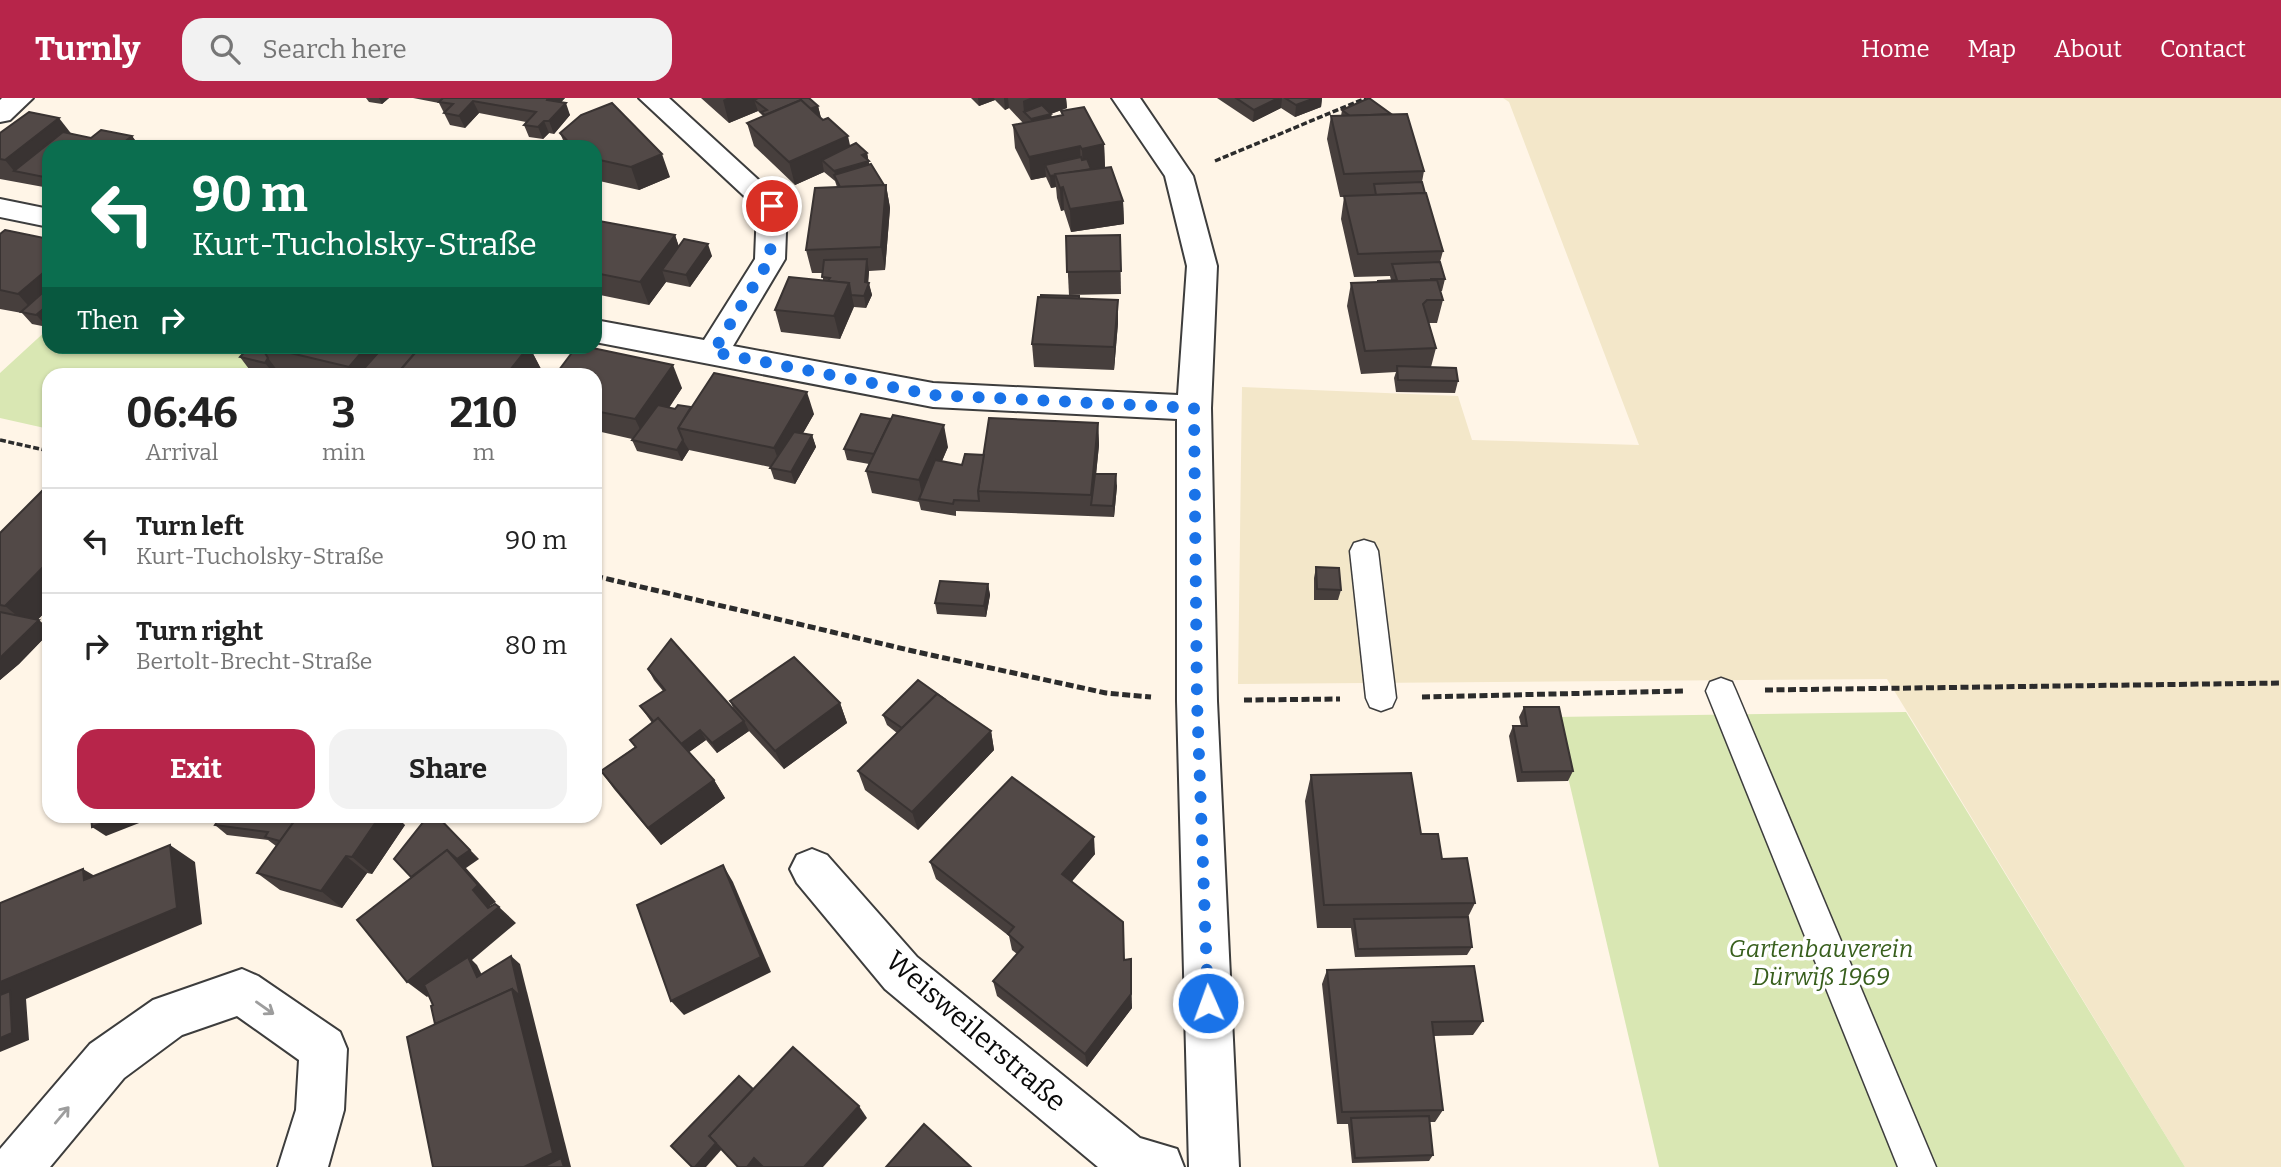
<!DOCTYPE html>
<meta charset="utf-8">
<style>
:root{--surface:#fff;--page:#f2f2f2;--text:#222;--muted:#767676;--line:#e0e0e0;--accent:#b7254a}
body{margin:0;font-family:Bitter,serif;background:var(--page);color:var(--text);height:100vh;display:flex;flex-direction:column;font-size:26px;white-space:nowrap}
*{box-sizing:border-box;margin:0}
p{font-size:23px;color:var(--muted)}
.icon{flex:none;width:38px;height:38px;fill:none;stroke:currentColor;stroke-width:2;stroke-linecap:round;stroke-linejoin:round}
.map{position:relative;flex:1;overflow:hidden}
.drawer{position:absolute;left:42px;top:270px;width:560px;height:455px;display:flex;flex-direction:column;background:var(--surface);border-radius:21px;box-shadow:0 2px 5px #0004}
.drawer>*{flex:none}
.top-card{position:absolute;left:42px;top:42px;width:560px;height:214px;border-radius:21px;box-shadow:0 2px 5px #0004;background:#0b6e4f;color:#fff;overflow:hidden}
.pin{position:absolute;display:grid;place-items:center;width:60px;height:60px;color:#fff;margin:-30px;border:4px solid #fff;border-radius:50%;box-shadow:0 2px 7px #0007}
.me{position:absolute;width:77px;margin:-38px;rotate:358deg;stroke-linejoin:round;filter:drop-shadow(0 0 5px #0008)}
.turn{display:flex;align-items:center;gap:24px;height:147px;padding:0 35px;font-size:32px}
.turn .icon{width:91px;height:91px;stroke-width:2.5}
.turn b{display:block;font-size:49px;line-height:60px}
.then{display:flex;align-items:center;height:66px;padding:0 35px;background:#0003;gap:14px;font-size:26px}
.eta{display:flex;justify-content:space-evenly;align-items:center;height:119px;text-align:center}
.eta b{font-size:42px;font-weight:700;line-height:49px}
.cta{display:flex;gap:14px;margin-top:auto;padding:14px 35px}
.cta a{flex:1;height:80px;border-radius:21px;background:var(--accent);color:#fff;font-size:28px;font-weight:700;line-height:80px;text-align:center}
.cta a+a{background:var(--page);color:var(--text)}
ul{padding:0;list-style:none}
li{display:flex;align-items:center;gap:21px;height:105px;padding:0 35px;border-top:2px solid var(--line)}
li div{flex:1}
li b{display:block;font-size:26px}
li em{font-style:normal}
header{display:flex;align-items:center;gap:42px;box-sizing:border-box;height:98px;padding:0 35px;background:var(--accent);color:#fff}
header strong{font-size:33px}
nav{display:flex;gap:38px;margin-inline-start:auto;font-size:24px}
.search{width:490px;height:63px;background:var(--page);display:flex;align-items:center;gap:18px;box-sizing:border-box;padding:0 24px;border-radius:21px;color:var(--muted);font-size:26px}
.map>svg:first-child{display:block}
.farmland{fill:#f3e7c9}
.green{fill:#d9e7b3}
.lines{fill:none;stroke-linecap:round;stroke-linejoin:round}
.service-casing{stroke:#3d3d3d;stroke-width:3}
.minor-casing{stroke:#3d3d3d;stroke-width:4}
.path-far1{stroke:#2c2c2c;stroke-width:3.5;stroke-dasharray:6 2.5;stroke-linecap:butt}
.path{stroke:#2c2c2c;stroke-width:5;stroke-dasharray:8 3.5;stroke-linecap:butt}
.service{fill:#fff;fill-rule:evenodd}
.minor{fill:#fff;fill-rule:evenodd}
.wall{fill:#473f3d}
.shaded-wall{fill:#393332}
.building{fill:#524947;stroke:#393332;stroke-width:2}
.oneway{stroke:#9d9d9d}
.route{stroke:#1a73e8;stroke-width:12;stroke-dasharray:0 21.6}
.labels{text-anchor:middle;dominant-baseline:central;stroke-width:7;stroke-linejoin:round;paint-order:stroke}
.park-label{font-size:24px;font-style:italic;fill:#385f1d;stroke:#fff}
.near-street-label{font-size:28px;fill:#0a0a0a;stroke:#fff}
</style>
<header>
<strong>Turnly</strong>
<div class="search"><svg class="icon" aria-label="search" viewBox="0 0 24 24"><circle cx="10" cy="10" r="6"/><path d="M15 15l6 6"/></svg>Search here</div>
<nav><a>Home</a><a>Map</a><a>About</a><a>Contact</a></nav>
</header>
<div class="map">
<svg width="2281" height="1069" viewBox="0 0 2281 1069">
<rect width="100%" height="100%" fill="#fff5e7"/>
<polygon class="farmland" points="1503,0 2281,0 2281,1069 2185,1069 1887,581 1238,586 1242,289 1458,298 1472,342 1639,347 1509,4"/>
<g class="green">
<polygon points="49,230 49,248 269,249 241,276 49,276 49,331 0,320 0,275"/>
<polygon points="1906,614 2185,1069 1659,1069 1554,619"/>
</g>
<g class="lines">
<defs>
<g id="service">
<polygon points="1364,442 1374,445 1378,453 1396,600 1392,609 1381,613 1370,609 1366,600 1350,453 1354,445"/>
<polygon points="1721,580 1732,584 1736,593 1936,1069 1898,1069 1706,593 1710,584"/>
</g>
<g id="minor">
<polygon points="2,0 33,0 10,22 0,24 0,2"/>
<polygon points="639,0 669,0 787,108 785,161 733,248 933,285 1178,297 1187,168 1165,78 1112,0 1140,0 1193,78 1217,168 1211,310 1217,603 1239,1069 1189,1069 1177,603 1177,321 933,309 595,244 595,222 704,242 755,161 757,110"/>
<polygon points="0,101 49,111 49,129 0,119"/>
<polygon points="812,751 827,757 917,859 1140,1040 1177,1051 1184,1069 1098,1069 885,891 797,785 790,771 797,757"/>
<polygon points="242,871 258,878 340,934 347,951 344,1012 328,1069 278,1069 296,1012 299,962 237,918 182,937 124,980 50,1069 0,1069 0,1051 90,946 153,902"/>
</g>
</defs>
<use href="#service" class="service-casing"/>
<use href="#minor" class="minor-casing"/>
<g class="path-far1">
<polyline points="1215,63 1366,0"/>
<polyline points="0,342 49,353"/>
</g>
<g class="path">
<polyline points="595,478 917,554 1106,595 1151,599"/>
<polyline points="1765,592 2281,585"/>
<polyline points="1422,599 1683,593"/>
<polyline points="1244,602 1340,601"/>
</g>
<use href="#service" class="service"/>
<use href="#minor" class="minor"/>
</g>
<g class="wall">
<polygon points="366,0 389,0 382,6 369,4"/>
<polygon points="413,0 565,0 561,4 570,17 554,36 549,35 543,41 529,39 524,27 526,24 479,15 465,30 450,27 439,5"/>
<polygon points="701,0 809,0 818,8 821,20 850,48 867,55 869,66 884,87 886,87 890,110 885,172 869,173 868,184 872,197 866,210 854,209 840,241 781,234 775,212 823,183 823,175 812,175 806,152 837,89 835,83 824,74 795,87 754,48 747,25 763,18 758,13 729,25"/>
<polygon points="971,0 1066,0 1067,10 1051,16 1052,19 1062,17 1061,13 1104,46 1105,69 1123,103 1124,126 1071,134 1064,112 1061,113 1057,100 1056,89 1051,90 1046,79 1031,82 1015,50 1013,27 1023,25 1009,10 1005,12 995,2 979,8"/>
<polygon points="1217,0 1322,0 1321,9 1295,19 1281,10 1253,24"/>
<polygon points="1342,12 1424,73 1422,84 1443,153 1440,164 1445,181 1442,193 1440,193 1443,202 1437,225 1429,225 1436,250 1431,269 1458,283 1455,295 1396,294 1394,280 1396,274 1361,276 1347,208 1351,185 1378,184 1391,182 1390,178 1354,179 1341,121 1344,99 1340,99 1327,41 1331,18 1341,18"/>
<polygon points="0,35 72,36 91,40 132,38 139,48 49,49 49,90 0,81"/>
<polygon points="560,35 670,79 639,92 595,82 595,49 566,49"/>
<polygon points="595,124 675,137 679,149 712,158 690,189 666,184 649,207 595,196"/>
<polygon points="0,136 49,141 49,227 47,229 32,226 22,215 0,211"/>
<polygon points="1120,137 1121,196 1069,197 1066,138"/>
<polygon points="1080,201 1118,225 1114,272 1034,269 1032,246"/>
<polygon points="250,248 529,248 541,271 539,274 550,276 298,276 277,272 274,276 249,271 240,259"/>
<polygon points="595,276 682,290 669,310 675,311 691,309 814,316 803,335 812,337 816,349 795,386 774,381 770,369 689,352 682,363 637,353 632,342 632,341 597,333 595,336"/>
<polygon points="1098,325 1099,347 1096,376 1117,388 1114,419 956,413 956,418 921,412 919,404 872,395 866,373 869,366 847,362 844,351 948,349 942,363 962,367 984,357"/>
<polygon points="49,386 49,510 37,522 49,531 49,535 19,566 0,582 0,435"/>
<polygon points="1316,469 1341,492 1338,502 1314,502 1314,480"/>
<polygon points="988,486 990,497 986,519 937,516 935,505"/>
<polygon points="648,571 734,612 730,603 840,605 847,625 784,671 749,633 717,655 706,642 689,654 714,682 725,700 661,747 614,691 601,673 635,649 630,642 652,625 640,608 663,593 654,582"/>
<polygon points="1524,609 1573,673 1568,683 1517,684 1509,638 1513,628 1521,628 1519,619"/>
<polygon points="883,617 991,633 994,652 918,732 865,692 858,673 897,635 887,627"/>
<polygon points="1311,677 1421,736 1442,761 1475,805 1468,819 1472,849 1467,857 1355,859 1351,830 1317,830 1305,703"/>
<polygon points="215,727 405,727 372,776 367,775 342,810 280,792 257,775 276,748 268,742 227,737"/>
<polygon points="1095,756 1071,784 1124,862 1132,910 1087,969 997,898 993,883 1017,856 1012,852 1009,838 936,781 930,764"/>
<polygon points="1327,872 1483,923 1473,937 1434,938 1443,1012 1435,1024 1429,1024 1433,1057 1429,1063 1352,1065 1348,1026 1337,1026 1322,886"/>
</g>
<g class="shaded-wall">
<polygon points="379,0 389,0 382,6"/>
<polygon points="548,0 565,0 552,14 547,2"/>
<polygon points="727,0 781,0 754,2 758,13 729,25 723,2"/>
<polygon points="978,0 994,0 995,2 979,8"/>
<polygon points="1004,0 1008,0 1009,10 1005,12"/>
<polygon points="1030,0 1066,0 1067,10 1050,16 1051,16 1052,28 1032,33 1031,21 1024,14 1023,3"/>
<polygon points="1278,0 1282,0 1281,10 1253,24 1254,12"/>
<polygon points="1315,0 1322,0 1321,9 1295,19 1296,7"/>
<polygon points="473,3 479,15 465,30 459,18"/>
<polygon points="566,5 570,17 554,36 549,23"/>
<polygon points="818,8 821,20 775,26"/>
<polygon points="59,20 77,43 14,73 5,62"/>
<polygon points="544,23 549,35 543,41 538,29"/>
<polygon points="132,38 140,49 123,45"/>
<polygon points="848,38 853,61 822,62 824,74 795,87 789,64"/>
<polygon points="1104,46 1105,70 1083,73 1082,51"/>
<polygon points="1080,48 1081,71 1055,77 1056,89 1051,90 1050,78 1045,67 1046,79 1031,82 1029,59"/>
<polygon points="867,55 871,75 836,81 834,73"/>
<polygon points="662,56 670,79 639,92 631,69"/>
<polygon points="49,75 49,85 44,79"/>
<polygon points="886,87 890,110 885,172 881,149"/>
<polygon points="1063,89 1064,112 1061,113 1060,90"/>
<polygon points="1123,103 1124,126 1071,134 1070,111"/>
<polygon points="675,137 683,161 662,172 666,184 649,207 640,184"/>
<polygon points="708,146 712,158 690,189 686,177"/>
<polygon points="867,161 869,173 868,188 869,185 872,197 866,210 864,198"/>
<polygon points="49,170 49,227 47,229 18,196"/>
<polygon points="849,185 854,208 840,241 834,218"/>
<polygon points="1118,202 1118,225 1114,272 1114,249"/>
<polygon points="367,248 401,248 360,275 361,276 355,276 349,269"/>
<polygon points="529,248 541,271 537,276 507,276"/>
<polygon points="268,260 277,272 274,276 265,265"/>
<polygon points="673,267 682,290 646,343 635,321"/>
<polygon points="807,294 814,316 782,372 774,350"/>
<polygon points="1098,325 1099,347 1093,407 1091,407 1091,397"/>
<polygon points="944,327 948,349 925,402 923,402 919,382"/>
<polygon points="812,337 816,349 795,386 791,374"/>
<polygon points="683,342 689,352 682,363 677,352"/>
<polygon points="1116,376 1117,388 1114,419 1113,408"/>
<polygon points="49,463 49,510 31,529 5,508"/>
<polygon points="988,486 990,497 986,519 984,508"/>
<polygon points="39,522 49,531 49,535 19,566 0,582 0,560"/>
<polygon points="840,605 847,625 784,671 775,653"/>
<polygon points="744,623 749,633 717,655 712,645"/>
<polygon points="700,632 706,642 685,657 679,647"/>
<polygon points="991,633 994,652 918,732 912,714"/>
<polygon points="714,682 725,700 661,747 648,730"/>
<polygon points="120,718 157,718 106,738 92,729"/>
<polygon points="380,718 396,718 405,727 372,776 352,759"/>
<polygon points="437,718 479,761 466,770 496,804 490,808 494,813 499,809 516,825 472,862 477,867 487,887 477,879 470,863 427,899 407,884 473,792 456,762"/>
<polygon points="1094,739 1095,756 1064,793 1062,776"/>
<polygon points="170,747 195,764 202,826 26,901 29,942 0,954 0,872"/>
<polygon points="346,758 367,775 342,810 321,793"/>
<polygon points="723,767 733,784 771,874 684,917 671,903"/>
<polygon points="83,771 110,787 84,782"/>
<polygon points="511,858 520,866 571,1069 524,1069 512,891"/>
<polygon points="1131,861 1132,910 1087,969 1085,956"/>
<polygon points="759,997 765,1003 706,1069 695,1069"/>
<polygon points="859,1008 867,1020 823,1069 804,1069"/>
<polygon points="754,1060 763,1069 747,1069"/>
</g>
<g class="building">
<polygon points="443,0 548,0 547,2 566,5 549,23 544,23 538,29 524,27 536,14 473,3 459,18 444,15 453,6 439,4"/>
<polygon points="758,0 809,0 818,8 810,11 801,2 765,17 761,14 767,12 754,2"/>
<polygon points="1236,0 1278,0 1254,12"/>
<polygon points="1285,0 1315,0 1296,7"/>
<polygon points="1369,0 1391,16 1350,18 1342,12"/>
<polygon points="801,2 823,22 828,20 848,38 789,64 747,25"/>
<polygon points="612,5 662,56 631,69 595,61 595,49 573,49 560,35 581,17"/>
<polygon points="1042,7 1051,16 1031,21 1024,14"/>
<polygon points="1084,9 1104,46 1082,51 1080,48 1029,59 1013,27 1063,17 1061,13"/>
<polygon points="29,14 59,20 5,62 0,61 0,35"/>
<polygon points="1407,16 1424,73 1344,76 1331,18"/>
<polygon points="101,32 132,38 123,45 144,49 49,49 49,75 44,79 14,73 63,34 91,40"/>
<polygon points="856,45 867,55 862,57 869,63 834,73 822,62"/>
<polygon points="1081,59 1082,62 1087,61 1091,71 1050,78 1045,67"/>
<polygon points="871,66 884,87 840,89 834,77"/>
<polygon points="1111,69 1123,103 1070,111 1063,89 1060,90 1055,76"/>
<polygon points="1422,84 1425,95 1376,97 1374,86"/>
<polygon points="886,87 881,149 806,152 815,90"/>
<polygon points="1426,95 1443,153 1358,156 1344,98"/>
<polygon points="599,123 675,137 640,184 595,175 595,128"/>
<polygon points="5,132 49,141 49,170 18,196 0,192 0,136"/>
<polygon points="1120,137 1121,173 1067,174 1066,138"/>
<polygon points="684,141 708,146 686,177 662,172"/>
<polygon points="867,161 865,184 869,185 864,198 851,197 849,185 828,183 830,180 822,179 824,162"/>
<polygon points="1440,164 1445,181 1431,181 1431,182 1378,184 1378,183 1397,182 1392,166"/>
<polygon points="789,179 849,185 834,218 775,212"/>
<polygon points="1437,182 1443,202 1427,202 1423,206 1436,250 1365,253 1351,185"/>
<polygon points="49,189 49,206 36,217 21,214"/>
<polygon points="1041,197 1079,198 1079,201 1041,200"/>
<polygon points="1038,199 1118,202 1114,249 1032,246"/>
<polygon points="250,248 261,248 268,260 265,265 240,259"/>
<polygon points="261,248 367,248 349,269"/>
<polygon points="384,248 421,248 397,276 365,276 360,275"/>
<polygon points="421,248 529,248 507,276 397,276"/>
<polygon points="577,248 583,248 673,267 635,321 595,313 595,276 556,276"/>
<polygon points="1397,268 1456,270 1458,283 1398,282"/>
<polygon points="526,271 549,276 522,276"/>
<polygon points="714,275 807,294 774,350 678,330"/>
<polygon points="658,307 675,311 678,307 691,309 678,330 683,342 677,352 632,342"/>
<polygon points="861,316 891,321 874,356 844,351"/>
<polygon points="893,317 944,327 919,382 866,373"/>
<polygon points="989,320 1098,325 1091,397 978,393"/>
<polygon points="794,334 812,337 791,374 770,370"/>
<polygon points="965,356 984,357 978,393 979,403 954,402 953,406 919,401 935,362 962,367"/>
<polygon points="1095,376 1116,376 1113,408 1091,407"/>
<polygon points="49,386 49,463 5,508 0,507 0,435"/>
<polygon points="1316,469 1339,470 1341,492 1317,491"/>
<polygon points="940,483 988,486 984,508 935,505"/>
<polygon points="0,514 39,522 0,560"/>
<polygon points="671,541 744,623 712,645 700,632 681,646 658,620 654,624 640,608 665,592 648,571"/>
<polygon points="794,559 840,605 775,653 730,603"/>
<polygon points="918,582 946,602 937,596 902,630 883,617"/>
<polygon points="937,596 991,633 912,714 858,673"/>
<polygon points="1524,609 1559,609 1573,673 1522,674 1513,628 1527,628"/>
<polygon points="658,620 714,682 648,730 601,673 636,649 630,642"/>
<polygon points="1411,675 1421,736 1438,736 1442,761 1467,760 1475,805 1324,807 1311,677"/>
<polygon points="1012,679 1094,739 1062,776 1123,824 1124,862 1131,861 1131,896 1085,956 993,883 1023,849 1008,836 1014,829 930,764"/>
<polygon points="91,718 120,718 92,729"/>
<polygon points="221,718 298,718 280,743 265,739 268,734 215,727"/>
<polygon points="298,718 380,718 352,759 346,758 321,793 257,775"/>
<polygon points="428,718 437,718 470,752 457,761 447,752 411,779 394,761"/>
<polygon points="170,747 177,810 0,884 0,805 83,771 84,782"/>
<polygon points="447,752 478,787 473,792 488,810 495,806 499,809 407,884 357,822"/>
<polygon points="723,767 761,859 671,903 637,807"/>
<polygon points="1468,819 1472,849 1358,851 1354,821"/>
<polygon points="511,858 520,898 512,891 435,926 431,908 433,907 424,887 468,859 477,879"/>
<polygon points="1474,868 1483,923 1432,924 1443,1012 1342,1014 1327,872"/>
<polygon points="512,891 553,1055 524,1069 433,1069 407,939"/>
<polygon points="10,893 12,935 0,940 0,897"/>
<polygon points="793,949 859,1008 804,1069 763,1069 754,1060 747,1069 738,1069 709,1038"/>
<polygon points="739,978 753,991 709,1038 716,1045 695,1069 692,1069 671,1048"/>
<polygon points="1429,1018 1433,1057 1355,1060 1351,1020"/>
<polygon points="924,1026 971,1069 886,1069"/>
<polygon points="561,1060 564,1069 543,1069"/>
</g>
<defs><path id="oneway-shaft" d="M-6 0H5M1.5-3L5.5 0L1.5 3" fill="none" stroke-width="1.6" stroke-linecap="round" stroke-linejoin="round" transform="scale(1.75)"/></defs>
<g class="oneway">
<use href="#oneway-shaft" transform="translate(265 910) rotate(35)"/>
<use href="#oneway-shaft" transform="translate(62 1017) rotate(-50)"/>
</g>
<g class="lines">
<polyline class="route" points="772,108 770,161 713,254 933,297 1194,310 1197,603 1208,905"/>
</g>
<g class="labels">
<g class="park-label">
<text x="1821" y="851">Gartenbauverein<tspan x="1821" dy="28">Dürwiß 1969</tspan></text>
</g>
<g class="near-street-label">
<text transform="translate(976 933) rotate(41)">Weisweilerstraße</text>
</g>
</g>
</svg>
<div class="pin" style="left:772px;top:108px;background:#d93025"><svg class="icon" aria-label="arrive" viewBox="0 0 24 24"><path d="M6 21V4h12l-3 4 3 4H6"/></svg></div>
<svg class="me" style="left:1208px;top:905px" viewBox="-20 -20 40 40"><circle r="17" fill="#1a73e8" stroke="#fff" stroke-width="3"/><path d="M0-11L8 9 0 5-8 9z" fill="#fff"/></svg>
<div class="top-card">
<div class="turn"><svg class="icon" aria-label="left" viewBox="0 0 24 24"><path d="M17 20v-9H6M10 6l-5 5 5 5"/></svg><div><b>90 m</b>Kurt-Tucholsky-Straße</div></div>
<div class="then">Then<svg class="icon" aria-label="right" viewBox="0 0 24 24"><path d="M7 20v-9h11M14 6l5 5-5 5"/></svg></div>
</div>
<section class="drawer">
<div class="eta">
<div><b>06:46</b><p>Arrival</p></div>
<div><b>3</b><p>min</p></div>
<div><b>210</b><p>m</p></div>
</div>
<ul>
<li><svg class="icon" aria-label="left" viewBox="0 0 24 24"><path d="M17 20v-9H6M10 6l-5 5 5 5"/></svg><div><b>Turn left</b><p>Kurt-Tucholsky-Straße</p></div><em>90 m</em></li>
<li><svg class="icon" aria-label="right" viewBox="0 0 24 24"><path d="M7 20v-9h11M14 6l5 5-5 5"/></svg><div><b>Turn right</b><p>Bertolt-Brecht-Straße</p></div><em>80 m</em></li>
</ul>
<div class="cta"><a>Exit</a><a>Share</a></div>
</section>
</div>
